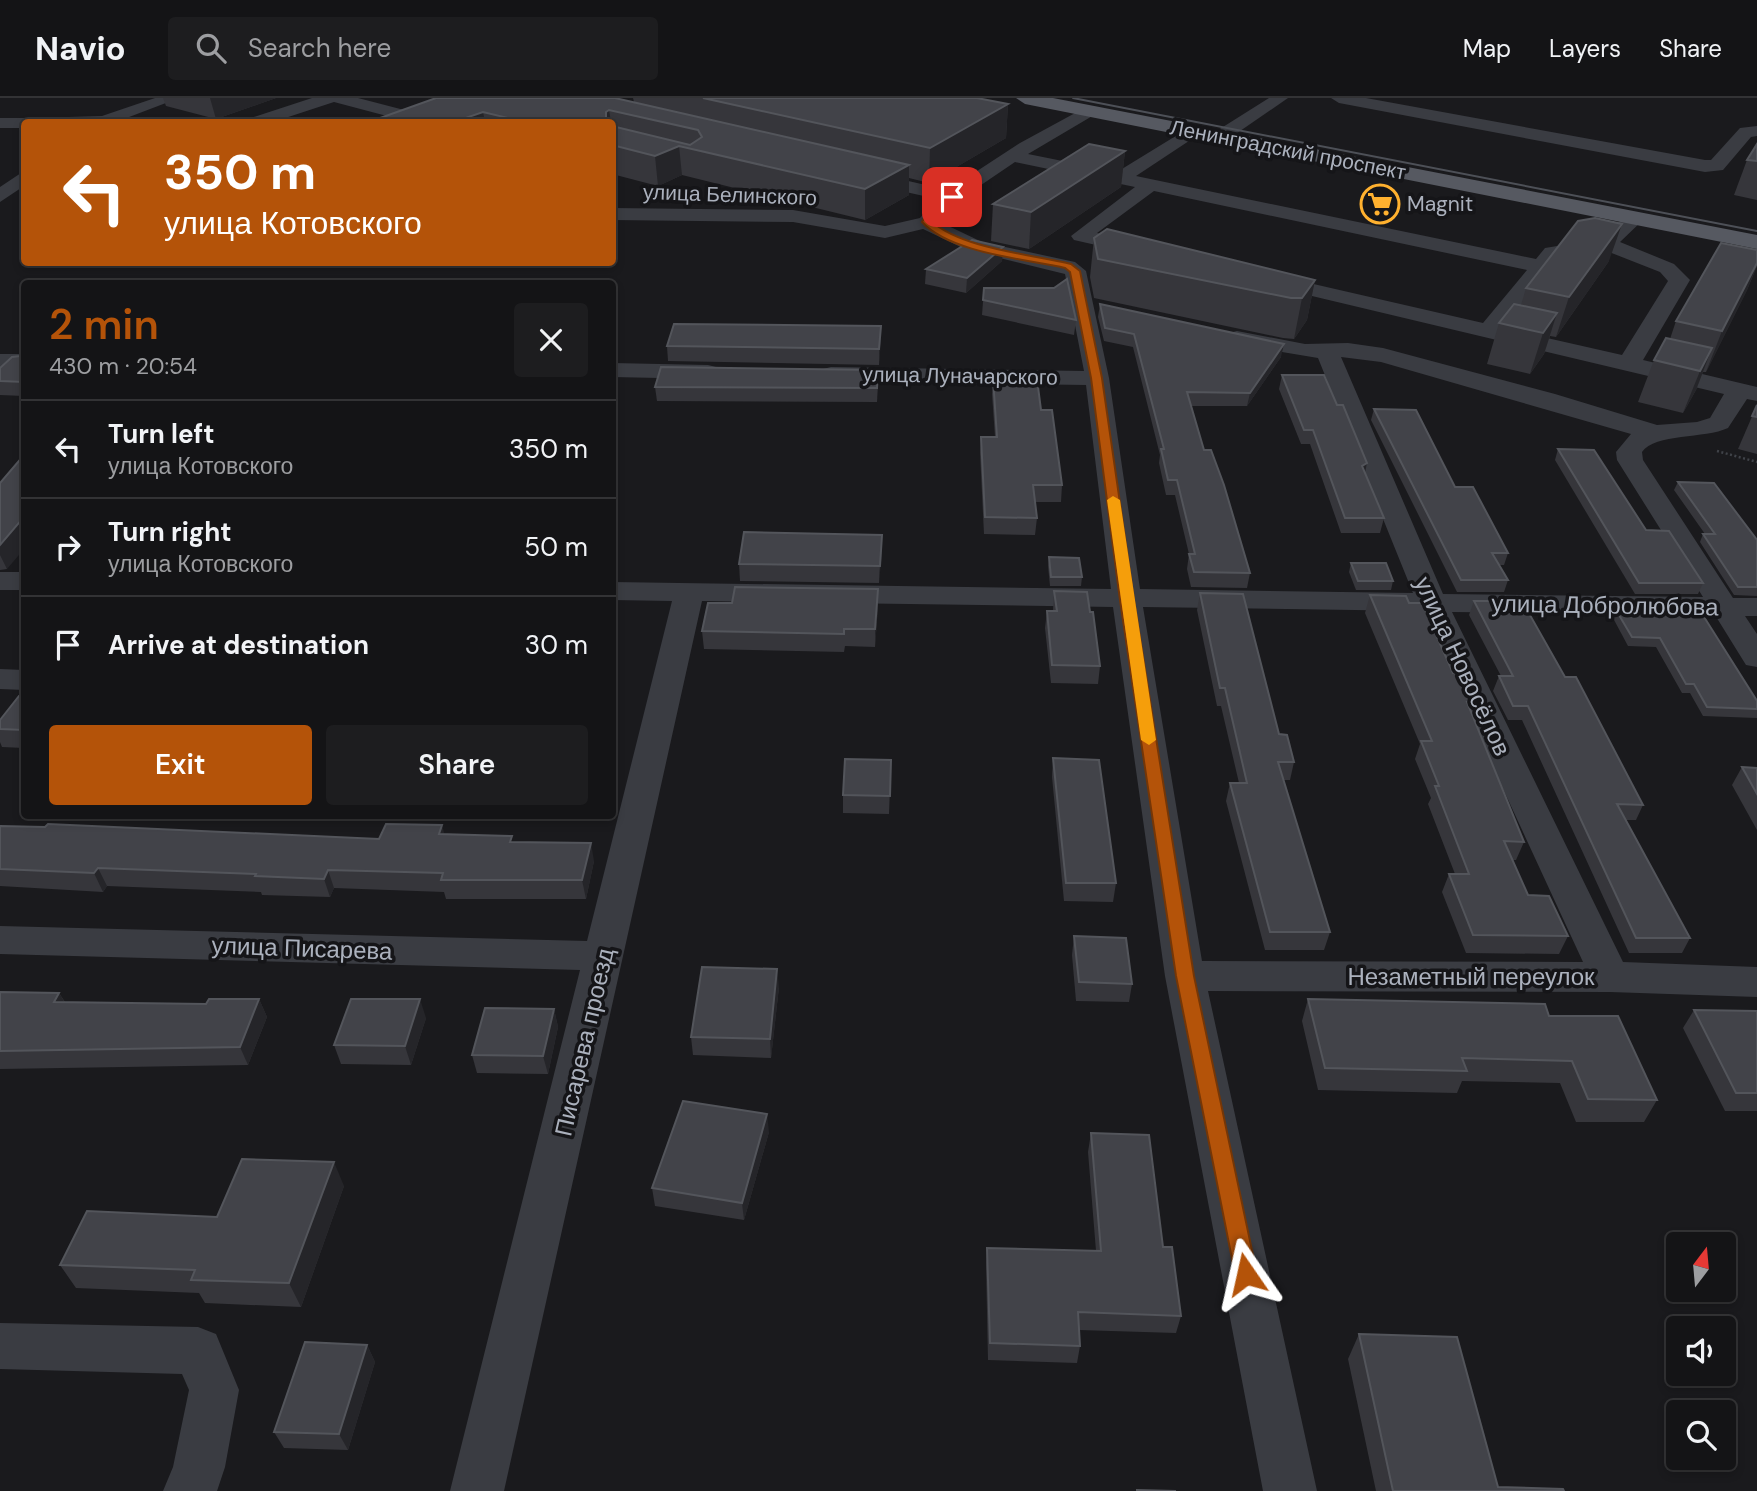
<!DOCTYPE html>
<meta charset="utf-8">
<style>
:root{--surface:#141416;--page:#1d1d1f;--text:#f1f3f6;--muted:#9d9ea1;--line:#333335;--accent:#b45309}
body{margin:0;font-family:"DM Sans",sans-serif;background:var(--page);color:var(--text);height:100vh;display:flex;flex-direction:column;font-size:26px;white-space:nowrap}
*{box-sizing:border-box;margin:0}
p{font-size:23px;color:var(--muted)}
.icon{flex:none;width:38px;height:38px;fill:none;stroke:currentColor;stroke-width:2;stroke-linecap:round;stroke-linejoin:round}
.map{position:relative;flex:1;overflow:hidden}
.sheet{position:absolute;left:21px;top:182px;width:595px;height:539px;display:flex;flex-direction:column;background:var(--surface);border-radius:7px;box-shadow:0 4px 10px #0003,0 0 0 2px var(--line)}
.sheet>*{flex:none}
.top-card{position:absolute;left:21px;top:21px;width:595px;height:147px;border-radius:7px;box-shadow:0 4px 10px #0003,0 0 0 2px var(--line);background:#b45309;color:#fff;overflow:hidden}
.needle{width:46px;rotate:16deg}
.fabs{position:absolute;left:1666px;top:1134px;display:grid;gap:14px}
.fabs a{display:grid;place-items:center;width:70px;height:70px;border-radius:7px;background:var(--surface);box-shadow:0 4px 10px #0003,0 0 0 2px var(--line);font-size:35px}
.pin{position:absolute;display:grid;place-items:center;width:60px;height:60px;color:#fff;margin:-30px;border-radius:14px;box-shadow:0 4px 10px #0006}
.me{position:absolute;width:77px;margin:-38px;rotate:349deg;stroke-linejoin:round;filter:drop-shadow(0 0 5px #0008)}
.turn{display:flex;align-items:center;gap:24px;height:147px;padding:0 28px;font-size:32px}
.turn .icon{width:91px;height:91px;stroke-width:2.5}
.turn b{display:block;font-size:49px;line-height:60px}
.round{display:grid;place-items:center;flex:none;width:74px;height:74px;border-radius:7px;background:var(--page)}
.summary{display:flex;align-items:center;justify-content:space-between;height:119px;padding:0 28px}
h1{font-size:42px;font-weight:600;line-height:52px;color:var(--accent)}
.action{display:flex;gap:14px;margin-top:auto;padding:14px 28px}
.action a{flex:1;height:80px;border-radius:7px;background:var(--accent);color:#fff;font-size:28px;font-weight:600;line-height:80px;text-align:center}
.action a+a{background:var(--page);color:var(--text)}
ul{padding:0;list-style:none}
li{display:flex;align-items:center;gap:21px;height:98px;padding:0 28px;border-top:2px solid var(--line)}
li div{flex:1}
li b{display:block;font-size:26px}
li em{font-style:normal}
header{display:flex;align-items:center;gap:42px;box-sizing:border-box;height:98px;padding:0 35px;background:var(--surface);border-bottom:2px solid var(--line)}
header strong{font-size:33px}
nav{display:flex;gap:38px;margin-inline-start:auto;font-size:24px}
.search{width:490px;height:63px;background:var(--page);display:flex;align-items:center;gap:18px;box-sizing:border-box;padding:0 24px;border-radius:7px;color:var(--muted);font-size:26px}
.map>svg:first-child{display:block}
.lines{fill:none;stroke-linecap:round;stroke-linejoin:round}
.path{stroke:#404349;stroke-width:2.5;stroke-dasharray:2 2.5;stroke-linecap:butt}
.minor{fill:#3a3c42;fill-rule:evenodd}
.major{fill:#565961;fill-rule:evenodd}
.tram{stroke:#4d5057;stroke-width:2}
.wall{fill:#36363b}
.shaded-wall{fill:#252529}
.building{fill:#424349;stroke:#53555b;stroke-width:2}
.route{fill:#b45309;stroke:#753606;stroke-width:2}
.slow{fill:#f59e0b}
.labels{text-anchor:middle;dominant-baseline:central;stroke-width:7;stroke-linejoin:round;paint-order:stroke}
.far-street-label{font-size:21px;fill:#abb1bd;stroke:#151518}
.far-poi-label{font-size:21px;fill:#abb1bd;stroke:#151518;text-anchor:start}
.street-label{font-size:24px;fill:#abb1bd;stroke:#151518}
</style>
<header>
<strong>Navio</strong>
<div class="search"><svg class="icon" aria-label="search" viewBox="0 0 24 24"><circle cx="10" cy="10" r="6"/><path d="M15 15l6 6"/></svg>Search here</div>
<nav><a>Map</a><a>Layers</a><a>Share</a></nav>
</header>
<div class="map">
<svg width="1757" height="1393" viewBox="0 0 1757 1393">
<rect width="100%" height="100%" fill="#1a1a1d"/>
<g class="lines">
<polyline class="path" points="1717,353 1757,364"/>
<g class="minor">
<polygon points="155,0 179,0 116,24 59,24 68,19 102,18"/>
<polygon points="312,0 358,0 408,13 411,17 402,22 334,4 273,24 248,24 251,20"/>
<polygon points="1269,0 1288,0 1227,42 1215,42 1212,38 1215,34"/>
<polygon points="1331,0 1366,0 1705,62 1711,62 1740,30 1757,28 1757,38 1751,39 1723,72 1705,74 1339,5"/>
<path d="M1088 8 1094 9 1097 13 1094 17 1028 56 1117 74 1192 28 1198 29 1201 33 1198 37 1136 78 1536 161 1545 150 1600 141 1628 116H1642L1645 120 1620 144 1674 166 1690 182 1643 262 1757 289V303L1747 301 1728 330C1705 341 1655 335 1642 354L1643 362 1733 500H1757V518H1745L1757 536V569L1746 567 1715 517 1452 514 1623 864 1757 869V899L1610 894 1208 893 1317 1393H1263L1165 878 1113 509 702 503 504 1393H450L580 872 0 856V828L587 843 672 503 612 502V484L1111 491 1086 287 831 283 823 281 819 276 823 271 831 269 1084 273 1065 176 967 152 923 131 885 140 793 124 612 122V110L793 112 885 128 920 120 937 101 857 83 855 79 864 73 948 92 1020 45ZM1015 64 1135 89 1071 138 1074 142 1140 157 1150 151 1147 147 1097 135 1154 93 1527 172 1483 225 1266 175 1255 181 1266 187 1724 296 1710 320 1697 324 1657 327 1555 296 1383 250 1348 245 1305 246 1237 233 1229 235 1225 240 1229 245 1318 260 1413 495 1140 491 1109 280 1086 173 1075 164 982 144 938 123 959 102ZM1604 152 1660 174 1668 183 1622 257 1503 230 1559 159ZM1341 259 1381 264 1631 336 1616 354 1617 362 1703 499 1443 496ZM1143 509 1421 513 1583 864 1202 863Z"/>
<polygon points="0,20 24,20 32,24 24,24 24,30 0,30"/>
<polygon points="24,73 24,88 0,104 0,89"/>
<rect x="0" y="256" width="24" height="14"/>
<polygon points="612,265 708,267 716,269 720,274 716,279 708,281 612,279"/>
<rect x="0" y="474" width="24" height="18"/>
<polygon points="0,571 24,572 24,592 0,591"/>
<polygon points="0,1225 198,1229 216,1236 239,1292 225,1369 217,1393 163,1393 173,1369 189,1292 182,1276 0,1271"/>
</g>
<polygon class="major" points="1016,0 1053,0 1757,137 1757,151 1025,6"/>
<polyline class="tram" points="1073,0 1757,133"/>
</g>
<g class="wall">
<polygon points="163,0 276,0 216,21 166,8"/>
<polygon points="436,0 634,4 633,0 977,0 1008,6 1006,40 929,85 909,80 909,97 865,122 682,77 658,88 612,76 612,24 369,24"/>
<polygon points="1757,46 1757,102 1734,97 1747,62"/>
<polygon points="1125,53 1121,89 1029,151 991,143 993,106"/>
<polygon points="1094,140 1315,182 1307,222 1294,241 1283,240 1094,200 1090,179"/>
<polygon points="1003,149 1002,163 966,195 925,186 926,171"/>
<polygon points="1757,152 1757,168 1747,192 1706,274 1703,274 1696,292 1683,315 1638,304 1654,262 1670,241 1676,223"/>
<polygon points="1609,163 1556,239 1550,238 1544,256 1530,276 1487,266 1499,225 1521,207 1526,190"/>
<polygon points="984,190 1076,222 1074,237 982,217"/>
<polygon points="1100,206 1281,259 1247,308 1191,308 1204,352 1250,475 1247,490 1191,489 1187,471 1189,456 1175,397 1166,397 1159,365 1160,357 1133,249 1104,243 1098,219"/>
<polygon points="881,228 879,267 668,263 667,248"/>
<polygon points="24,246 24,298 0,297 0,270 20,258"/>
<polygon points="1282,277 1337,307 1384,420 1380,435 1341,435 1310,346 1301,346 1279,291"/>
<polygon points="993,280 1041,312 1062,387 1061,404 1035,404 1037,420 1035,437 984,436 980,355 981,339 995,339 992,296"/>
<polygon points="878,286 877,304 657,303 655,289"/>
<polygon points="1757,307 1757,356 1738,351"/>
<polygon points="1374,311 1455,389 1508,455 1504,467 1499,467 1508,482 1504,494 1457,494 1371,322"/>
<polygon points="1558,351 1703,485 1698,496 1635,496 1555,362"/>
<polygon points="1678,384 1757,442 1757,498 1734,497 1700,444 1703,436 1705,436 1674,392"/>
<polygon points="0,385 7,471 0,472"/>
<polygon points="882,437 879,485 740,483 739,466"/>
<polygon points="1049,459 1082,479 1081,488 1050,488 1048,468"/>
<polygon points="1351,465 1393,483 1391,492 1356,492 1349,474"/>
<polygon points="1054,493 1090,514 1100,568 1098,586 1051,585 1045,530 1047,513 1053,513"/>
<polygon points="1200,495 1294,664 1290,682 1283,682 1330,834 1324,852 1265,852 1226,703 1230,685 1239,685 1221,608 1217,608 1197,512"/>
<polygon points="1370,497 1409,505 1453,575 1475,604 1471,615 1524,744 1516,762 1512,762 1528,797 1568,838 1559,856 1466,855 1442,794 1449,776 1455,776 1428,706 1431,700 1415,661 1420,646 1365,515"/>
<polygon points="1474,503 1565,579 1643,707 1636,722 1625,722 1690,840 1682,855 1629,855 1522,622 1508,622 1493,593 1499,578 1501,578 1469,517"/>
<polygon points="878,508 875,549 845,548 844,554 704,551 702,533"/>
<polygon points="1616,512 1757,603 1757,620 1703,618 1690,595 1682,595 1656,549 1628,548 1613,520"/>
<polygon points="24,598 24,650 2,649 0,644 0,622"/>
<polygon points="1053,660 1116,785 1113,804 1064,803 1052,679"/>
<polygon points="891,662 889,716 843,715 843,697"/>
<polygon points="1742,669 1757,670 1757,732 1732,687"/>
<polygon points="0,728 379,741 445,736 513,744 594,763 586,801 446,801 444,794 334,790 330,799 262,797 261,794 107,788 103,794 0,788"/>
<polygon points="1074,838 1132,886 1129,904 1076,903 1072,857"/>
<polygon points="779,889 771,960 693,957 691,939"/>
<polygon points="0,894 59,895 65,904 206,906 259,901 267,919 248,967 0,971"/>
<polygon points="1308,901 1549,918 1657,1002 1644,1024 1576,1024 1560,985 1462,983 1457,995 1318,992 1302,923"/>
<polygon points="554,911 558,929 548,976 477,975 472,957"/>
<polygon points="1694,912 1757,913 1757,1013 1725,1013 1683,930"/>
<polygon points="426,920 411,967 341,966 334,947"/>
<polygon points="769,1034 744,1122 655,1108 652,1090"/>
<polygon points="1091,1035 1163,1149 1181,1218 1176,1235 1079,1232 1080,1248 1077,1265 988,1262 986,1167 987,1150 1096,1153 1088,1054"/>
<polygon points="344,1088 301,1209 205,1205 199,1195 76,1190 60,1167 217,1119"/>
<polygon points="1359,1236 1498,1389 1564,1393 1376,1393 1348,1261"/>
<polygon points="367,1247 375,1264 348,1352 284,1350 274,1334"/>
</g>
<g class="shaded-wall">
<polygon points="210,0 276,0 216,21"/>
<polygon points="1008,6 1006,40 929,85 930,50"/>
<polygon points="609,12 611,24 606,24 606,14"/>
<polygon points="483,14 485,24 454,24"/>
<polygon points="679,48 682,77 658,88 655,58"/>
<polygon points="1125,53 1121,89 1029,151 1031,114"/>
<polygon points="909,67 909,97 865,122 865,91"/>
<polygon points="1622,126 1609,163 1556,239 1569,199"/>
<polygon points="1003,149 1002,163 966,195 967,180"/>
<polygon points="1757,165 1757,168 1747,192 1706,274 1722,233"/>
<polygon points="1315,182 1307,222 1294,241 1302,200"/>
<polygon points="1557,215 1544,256 1530,276 1543,235"/>
<polygon points="881,228 881,243 879,267 879,251"/>
<polygon points="1284,246 1281,259 1247,308 1250,295"/>
<polygon points="1712,250 1696,292 1683,315 1700,273"/>
<polygon points="1367,365 1364,380 1362,368"/>
<polygon points="24,419 24,451 7,471 0,457 0,447"/>
<polygon points="882,437 882,454 879,485 880,468"/>
<polygon points="878,491 878,508 875,549 875,531"/>
<polygon points="442,727 447,746 439,736"/>
<polygon points="591,745 594,763 586,801 582,782"/>
<polygon points="98,770 107,788 103,794 94,775"/>
<polygon points="328,772 334,790 330,799 324,781"/>
<polygon points="777,871 779,889 771,960 770,941"/>
<polygon points="59,895 70,913 54,904"/>
<polygon points="259,901 267,919 248,967 240,949"/>
<polygon points="420,901 426,920 411,967 405,948"/>
<polygon points="554,911 558,929 548,976 543,958"/>
<polygon points="767,1016 769,1034 744,1122 742,1105"/>
<polygon points="334,1064 344,1088 301,1209 289,1185"/>
<polygon points="367,1247 375,1264 348,1352 339,1336"/>
</g>
<g class="building">
<polygon points="436,0 615,0 909,67 865,91 679,48 655,58 612,47 612,28 690,47 702,39 698,32 609,12 606,14 606,24 524,24 483,14 454,24 369,24"/>
<polygon points="703,0 977,0 1008,6 930,50"/>
<polygon points="1089,46 1125,53 1031,114 993,106"/>
<polygon points="1757,46 1757,63 1747,62"/>
<polygon points="1595,120 1622,126 1569,199 1526,190 1578,123"/>
<polygon points="1107,131 1315,182 1302,200 1291,200 1098,161 1094,140"/>
<polygon points="972,142 1003,149 967,180 926,171"/>
<polygon points="1721,145 1757,152 1757,165 1722,233 1676,223"/>
<polygon points="1067,181 1076,222 983,202 984,190 1054,190"/>
<polygon points="1100,206 1284,246 1250,295 1187,294 1204,352 1211,352 1224,387 1250,475 1194,474 1189,456 1195,456 1177,382 1168,382 1161,351 1164,351 1134,236 1105,230"/>
<polygon points="1514,206 1557,215 1543,235 1499,225"/>
<polygon points="674,226 881,228 879,251 667,248"/>
<polygon points="1666,240 1712,250 1700,273 1654,262"/>
<polygon points="24,246 24,284 0,283 0,270 12,259 20,258 21,250"/>
<polygon points="661,269 878,272 877,290 655,289"/>
<polygon points="1282,277 1324,277 1337,307 1343,307 1367,365 1362,368 1384,420 1345,420 1313,332 1304,332"/>
<polygon points="993,280 1037,281 1041,312 1052,312 1062,387 1033,387 1037,420 985,419 981,339 997,339"/>
<polygon points="1757,307 1757,319 1752,318"/>
<polygon points="1374,311 1416,312 1455,389 1473,389 1508,455 1492,455 1508,482 1461,482"/>
<polygon points="1558,351 1594,352 1646,432 1669,433 1703,485 1639,485"/>
<polygon points="24,357 24,419 0,447 0,385"/>
<polygon points="1678,384 1714,385 1757,442 1757,489 1738,489 1703,436 1715,436"/>
<polygon points="744,434 882,437 880,468 739,466"/>
<polygon points="1049,459 1079,460 1082,479 1051,479"/>
<polygon points="1351,465 1386,465 1393,483 1358,483"/>
<polygon points="735,489 878,491 875,531 844,531 844,536 702,533 708,505 732,505"/>
<polygon points="1054,493 1087,494 1090,514 1093,514 1100,568 1052,567 1047,513 1057,513"/>
<polygon points="1200,495 1243,496 1279,636 1287,637 1294,664 1278,664 1330,834 1270,834 1230,685 1247,685 1225,590 1220,590"/>
<polygon points="1370,497 1406,498 1409,505 1422,505 1453,575 1461,575 1475,604 1467,604 1524,744 1504,743 1528,797 1549,798 1568,838 1473,837 1449,776 1469,776 1435,688 1439,688 1421,643 1432,643"/>
<polygon points="1474,503 1522,503 1565,579 1576,579 1643,707 1617,706 1690,840 1636,840 1528,608 1513,608 1499,578 1513,578"/>
<polygon points="1699,511 1757,603 1757,611 1707,609 1694,586 1686,586 1660,540 1632,539 1616,512"/>
<polygon points="19,598 24,598 24,632 0,631 0,622"/>
<polygon points="1053,660 1099,662 1116,785 1066,785"/>
<polygon points="845,661 891,662 890,698 843,697"/>
<polygon points="1742,669 1757,670 1757,696"/>
<polygon points="48,726 379,741 386,726 442,727 439,736 512,738 510,744 591,745 582,782 441,782 443,775 328,772 324,781 255,778 256,776 98,770 94,775 0,771 0,728 45,729"/>
<polygon points="1074,838 1126,840 1132,886 1079,884"/>
<polygon points="702,869 777,871 770,941 691,939"/>
<polygon points="0,894 59,895 54,904 206,906 209,901 259,901 240,949 0,953"/>
<polygon points="351,901 420,901 405,948 334,947"/>
<polygon points="1308,901 1545,906 1549,918 1618,918 1657,1002 1588,1001 1572,963 1462,960 1467,973 1325,970"/>
<polygon points="485,910 554,911 543,958 472,957"/>
<polygon points="1694,912 1757,913 1757,995 1736,995"/>
<polygon points="683,1003 767,1016 742,1105 652,1090"/>
<polygon points="1091,1035 1149,1037 1163,1149 1172,1149 1181,1218 1078,1214 1080,1248 990,1245 987,1150 1101,1153"/>
<polygon points="242,1061 334,1064 289,1185 191,1182 195,1172 60,1167 87,1113 217,1119"/>
<polygon points="1359,1236 1457,1239 1498,1389 1563,1391 1564,1393 1393,1393"/>
<polygon points="305,1244 367,1247 339,1336 274,1334"/>
<polygon points="1137,1392 1176,1393 1137,1393"/>
</g>
<path class="route" d="M949 97 957 99 931 123C963 151 1030 156 1071 166L1080 173 1102 280 1134 502 1194 878 1257 1176 1253 1183 1246 1186 1238 1183 1235 1176 1176 878 1120 502 1091 280 1070 174 1065 170C1025 161 950 155 922 124L926 116Z"/>
<polygon class="slow" points="1113,398 1120,402 1156,642 1149,647 1141,642 1107,402"/>
<defs>
<symbol id="supermarket-ring" viewBox="-11 -11 22 22"><circle r="9.5" fill="#151518" stroke="#ffb12f" stroke-width="1.5"/><path d="M-6-5.5h2.5l.6 2H6L4.5 2H-2.5L-4.4-4H-6ZM-1.5 3.2a1.3 1.3 0 1 0 .1 0ZM3 3.2a1.3 1.3 0 1 0 .1 0Z" fill="#ffb12f"/></symbol>
</defs>
<g fill-rule="evenodd">
<use href="#supermarket-ring" x="1358" y="84" width="44" height="44"/>
</g>
<g class="labels">
<g class="far-street-label">
<text transform="translate(1288 52) rotate(11)">Ленинградский проспект</text>
<text transform="translate(730 97) rotate(2)">улица Белинского</text>
<text transform="translate(960 278) rotate(1)">улица Луначарского</text>
</g>
<g class="far-poi-label">
<text x="1407" y="106">Magnit</text>
</g>
<g class="street-label">
<text transform="translate(1605 507) rotate(1)">улица Добролюбова</text>
<text transform="translate(1463 568) rotate(65)">улица Новосёлов</text>
<text transform="translate(302 850) rotate(2)">улица Писарева</text>
<text x="1471" y="878">Незаметный переулок</text>
<text transform="translate(584 944) rotate(-77)">Писарева проезд</text>
</g>
</g>
</svg>
<div class="fabs">
<a><svg class="needle" viewBox="-14 -14 28 28"><path d="M0-13l5 13h-10z" fill="#e53935"/><path d="M0 13l5-13h-10z" fill="#9d9ea1"/></svg></a>
<a><svg class="icon" aria-label="sound" viewBox="0 0 24 24"><path d="M4 9h4l5-4v14l-5-4H4zM17 9q2 3 0 6"/></svg></a>
<a><svg class="icon" aria-label="search" viewBox="0 0 24 24"><circle cx="10" cy="10" r="6"/><path d="M15 15l6 6"/></svg></a>
</div>
<div class="pin" style="left:952px;top:99px;background:#d93025"><svg class="icon" aria-label="arrive" viewBox="0 0 24 24"><path d="M6 21V4h12l-3 4 3 4H6"/></svg></div>
<svg class="me" style="left:1246px;top:1176px" viewBox="-20 -20 40 40"><path d="M0-17L14 15 0 8-14 15z" fill="#b45309" stroke="#fff" stroke-width="4"/></svg>
<div class="top-card">
<div class="turn"><svg class="icon" aria-label="left" viewBox="0 0 24 24"><path d="M17 20v-9H6M10 6l-5 5 5 5"/></svg><div><b>350 m</b>улица Котовского</div></div>
</div>
<section class="sheet">
<div class="summary"><div><h1>2 min</h1><p>430 m · 20:54</p></div><a class="round"><svg class="icon" aria-label="close" viewBox="0 0 24 24"><path d="M6 6l12 12M18 6L6 18"/></svg></a></div>
<ul>
<li><svg class="icon" aria-label="left" viewBox="0 0 24 24"><path d="M17 20v-9H6M10 6l-5 5 5 5"/></svg><div><b>Turn left</b><p>улица Котовского</p></div><em>350 m</em></li>
<li><svg class="icon" aria-label="right" viewBox="0 0 24 24"><path d="M7 20v-9h11M14 6l5 5-5 5"/></svg><div><b>Turn right</b><p>улица Котовского</p></div><em>50 m</em></li>
<li><svg class="icon" aria-label="arrive" viewBox="0 0 24 24"><path d="M6 21V4h12l-3 4 3 4H6"/></svg><div><b>Arrive at destination</b></div><em>30 m</em></li>
</ul>
<div class="action"><a>Exit</a><a>Share</a></div>
</section>
</div>
